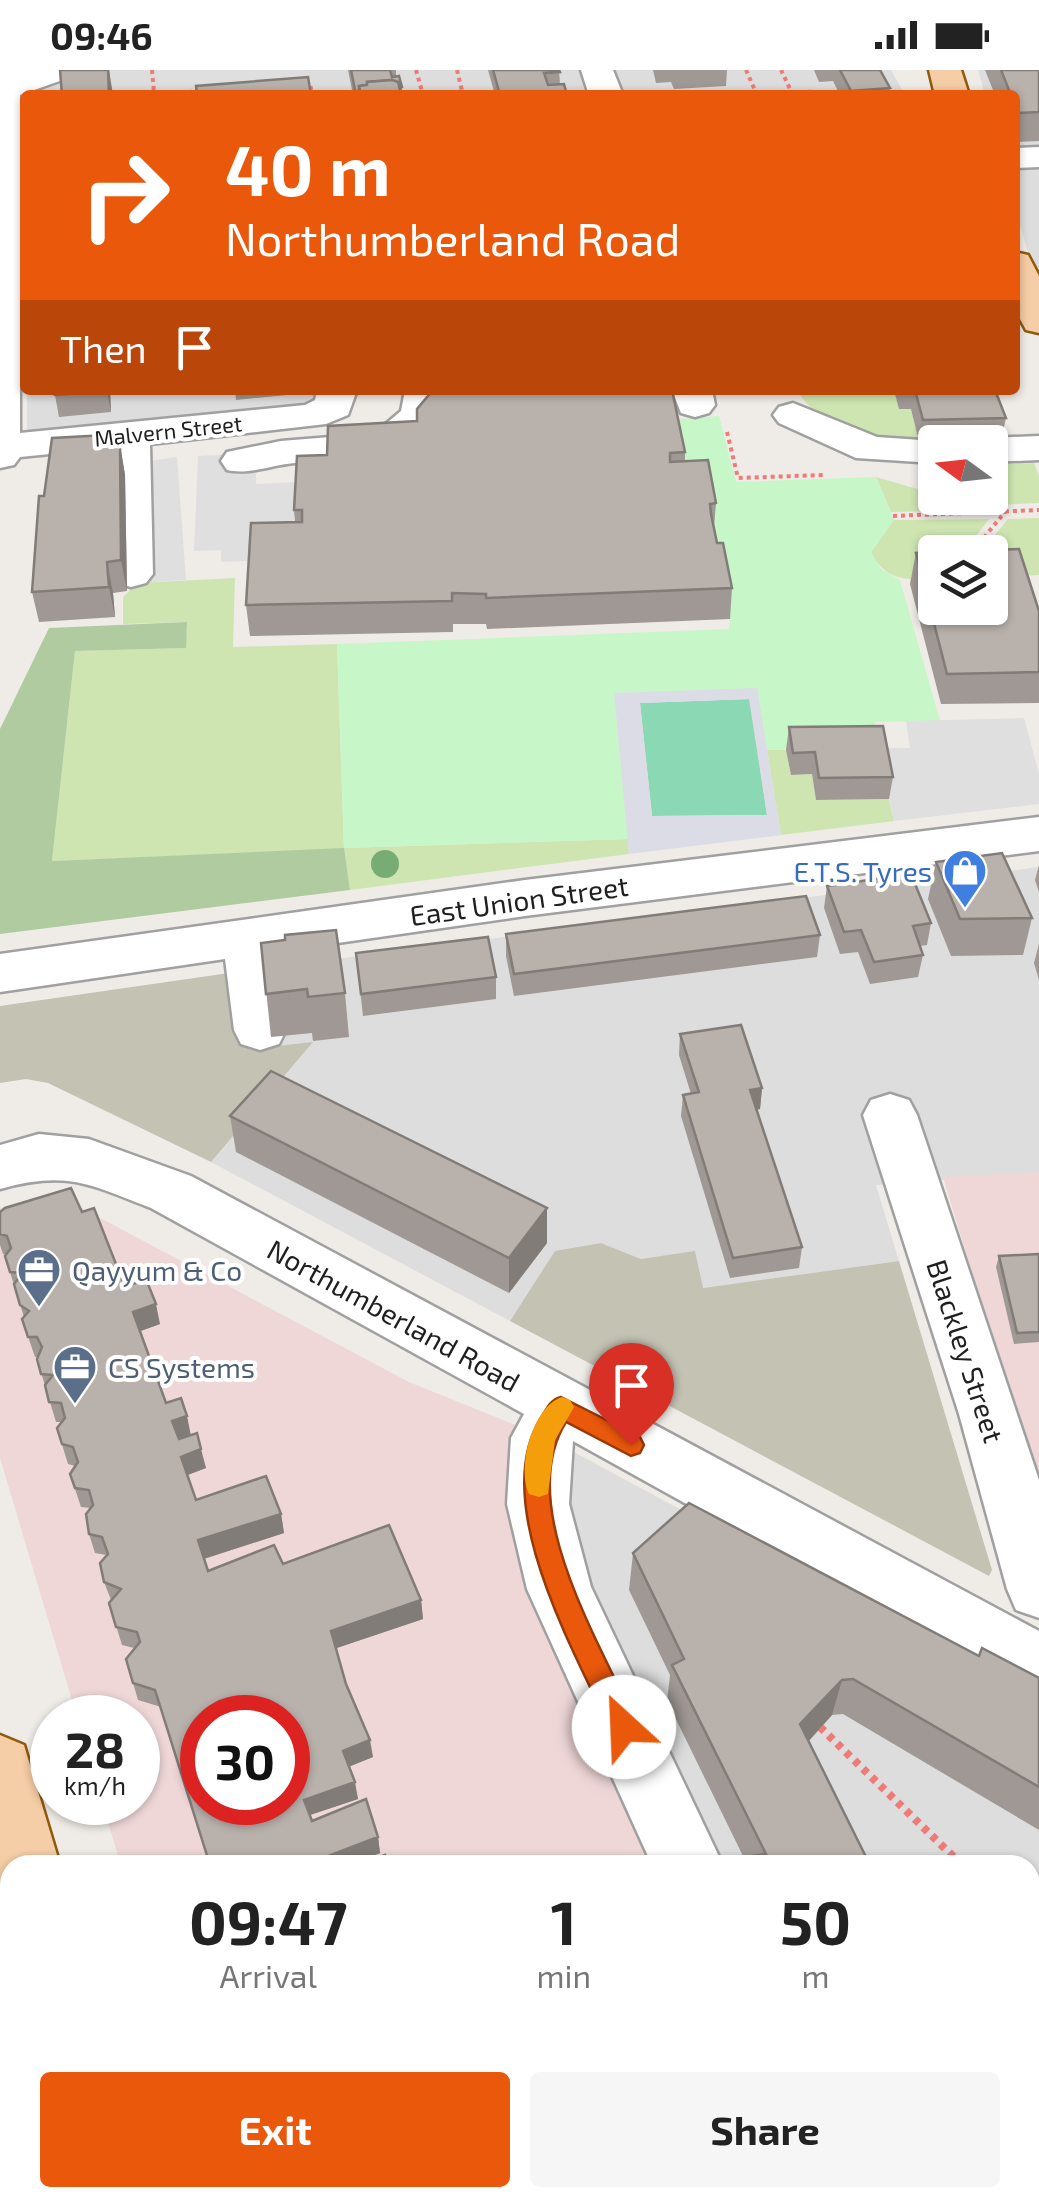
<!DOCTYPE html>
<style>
:root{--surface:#fff;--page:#f6f6f6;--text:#222;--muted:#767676;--accent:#ea580c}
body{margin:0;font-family:"Exo 2",sans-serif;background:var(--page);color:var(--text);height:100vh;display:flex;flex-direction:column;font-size:38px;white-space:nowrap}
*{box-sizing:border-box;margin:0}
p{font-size:32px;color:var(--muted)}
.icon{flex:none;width:55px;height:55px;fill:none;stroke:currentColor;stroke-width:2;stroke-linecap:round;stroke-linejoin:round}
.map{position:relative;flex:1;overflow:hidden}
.panel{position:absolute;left:0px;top:1785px;width:1040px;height:352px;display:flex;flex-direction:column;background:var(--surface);border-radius:30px 30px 0 0;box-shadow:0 2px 8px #0004}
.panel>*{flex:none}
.top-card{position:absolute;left:20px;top:20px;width:1000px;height:305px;border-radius:10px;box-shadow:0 2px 8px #0004;background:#ea580c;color:#fff;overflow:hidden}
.needle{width:65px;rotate:285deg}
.controls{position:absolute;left:918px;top:355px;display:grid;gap:20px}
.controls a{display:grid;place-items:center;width:90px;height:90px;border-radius:10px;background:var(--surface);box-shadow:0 2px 8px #0004;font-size:50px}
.speed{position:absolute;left:30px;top:1625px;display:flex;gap:20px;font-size:50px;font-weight:700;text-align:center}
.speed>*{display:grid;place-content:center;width:130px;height:130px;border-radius:50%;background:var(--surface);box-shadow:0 2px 8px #0004;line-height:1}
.speed small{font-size:25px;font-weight:400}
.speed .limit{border:15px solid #d22;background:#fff;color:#111}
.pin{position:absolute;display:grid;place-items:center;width:85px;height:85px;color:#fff;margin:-102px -42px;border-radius:50% 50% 50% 0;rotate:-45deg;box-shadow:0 0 10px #0007}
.pin .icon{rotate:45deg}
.me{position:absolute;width:110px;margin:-55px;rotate:335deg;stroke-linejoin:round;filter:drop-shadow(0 0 8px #0008)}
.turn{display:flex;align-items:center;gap:35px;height:210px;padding:0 40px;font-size:45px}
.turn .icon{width:130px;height:130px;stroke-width:2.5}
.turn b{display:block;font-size:70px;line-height:85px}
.then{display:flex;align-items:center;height:95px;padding:0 40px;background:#0003;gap:20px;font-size:38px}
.eta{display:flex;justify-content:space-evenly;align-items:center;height:170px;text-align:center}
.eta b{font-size:60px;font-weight:700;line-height:70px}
.button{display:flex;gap:20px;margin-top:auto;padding:20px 40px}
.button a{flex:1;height:115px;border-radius:10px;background:var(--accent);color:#fff;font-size:40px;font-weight:700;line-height:115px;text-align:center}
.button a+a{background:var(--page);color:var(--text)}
.status{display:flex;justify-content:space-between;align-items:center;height:70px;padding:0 50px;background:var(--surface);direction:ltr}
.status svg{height:28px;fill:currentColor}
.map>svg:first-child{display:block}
.residential{fill:#ddd}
.commercial{fill:#efd7d8;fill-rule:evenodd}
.construction{fill:#c3c2b3}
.grass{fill:#cee5b1}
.forest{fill:#afcb9f}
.park{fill:#c7f6c8}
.pitch{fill:#8bd8b5}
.parking{fill:#dfdfdf}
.plaza{fill:#dbdce5;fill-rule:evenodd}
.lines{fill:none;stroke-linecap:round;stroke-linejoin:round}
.minor-casing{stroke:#a0a0a0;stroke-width:5}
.major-casing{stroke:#8f5a0c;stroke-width:5}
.path-far1{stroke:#ef7b78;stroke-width:4;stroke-dasharray:4 4;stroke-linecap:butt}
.path{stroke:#ef7b78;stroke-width:8;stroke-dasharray:6 6;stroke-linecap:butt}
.minor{fill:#fff;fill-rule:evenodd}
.major{fill:#f5cda6;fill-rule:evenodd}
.tree{fill:#77ac74}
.wall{fill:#9f9894}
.shaded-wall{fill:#827c78}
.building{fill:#b9b1ac;stroke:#827c78;stroke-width:2.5;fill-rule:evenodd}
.route{fill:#ea580c;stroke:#983908;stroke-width:2.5}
.slow{fill:#f59e0b}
.labels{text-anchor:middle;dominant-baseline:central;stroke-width:8;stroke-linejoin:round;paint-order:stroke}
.far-street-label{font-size:22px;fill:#1f1f1f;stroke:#fff}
.shop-label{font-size:28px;fill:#366cbe;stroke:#fff;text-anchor:end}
.street-label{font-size:28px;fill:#1f1f1f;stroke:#fff}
.service-label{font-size:28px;fill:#4e5e75;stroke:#fff;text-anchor:start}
</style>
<div class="status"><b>09:46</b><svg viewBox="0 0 49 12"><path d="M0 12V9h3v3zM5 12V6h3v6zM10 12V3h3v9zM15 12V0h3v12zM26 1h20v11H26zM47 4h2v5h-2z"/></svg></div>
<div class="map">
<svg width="1039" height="2136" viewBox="0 0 1039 2136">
<rect width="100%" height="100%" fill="#efece7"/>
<g class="residential">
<polygon points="75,0 891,0 905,25 25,25 25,207 22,18"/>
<polygon points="978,0 1039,0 1039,219 1015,139 1015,25 985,25"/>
<polygon points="27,320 326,320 313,339 27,364"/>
<polygon points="1039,797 1039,1102 876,1115 899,1191 702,1218 695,1182 641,1189 601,1173 555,1182 510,1251 211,1092 312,973 250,979 236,902"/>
<polygon points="548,1368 1039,1633 1039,2136 222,2136 220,2128 1030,2128 1030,1795 697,1795 569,1516"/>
</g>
<g class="commercial">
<polygon points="1039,1102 1039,1423 943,1107"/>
<path d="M47 1129 74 1134 409 1312 548 1368 543 1400 697 1795H121L102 1733 138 1732V1648L77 1647 0 1388V1138ZM202 1648H288V1732H202Z"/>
</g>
<g class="construction">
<polygon points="236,902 250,979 313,972 211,1092 48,1013 26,1009 0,1013 0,936"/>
<polygon points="601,1173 641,1189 695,1181 703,1218 899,1191 992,1500 989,1506 510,1251 555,1181"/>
</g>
<g class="grass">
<path d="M798 320H906L899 339H911L919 372C885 369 812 356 798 320Z"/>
<polygon points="1034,393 1039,406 1039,433 997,435 970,428 990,428 990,395"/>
<polygon points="876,407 935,424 935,428 988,440 891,442"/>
<polygon points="1039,448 1039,505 990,507 990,482 981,482 1008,449"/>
<path d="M989 449 964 482H935V509C906 510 885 511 871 482L894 450Z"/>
<polygon points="235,508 233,577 337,574 344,778 628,769 629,784 350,820 344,779 52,791 75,581 185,578 187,552 123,554 123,527 137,513"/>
<polygon points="767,680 786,680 791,705 812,704 816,730 889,729 894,751 781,765"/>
</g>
<polygon class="forest" points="187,552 186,578 75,581 52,791 344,778 350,820 0,864 0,659 49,558"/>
<polygon class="park" points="719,346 736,412 876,407 894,450 871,482 881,499 900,510 940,651 875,652 879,678 767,680 756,619 614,623 628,769 344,778 337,574 729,559 730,549 668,422 669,350"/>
<polygon class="pitch" points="750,629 767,745 652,746 640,633"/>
<g class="parking">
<polygon points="157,0 303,0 305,10 159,21"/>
<polygon points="256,383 256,414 297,412 292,480 250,481 249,491 221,492 221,480 194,481 198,386"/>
<polygon points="177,387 186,510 137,513 136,393"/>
<polygon points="1024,648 1039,704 1039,734 894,751 879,678 910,678 906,651"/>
<polygon points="461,2128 785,2128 789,2136 464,2136"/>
</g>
<path class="plaza" d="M757 618 781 765 629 784 614 623ZM749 629 767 745 652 746 640 633Z"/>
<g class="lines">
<defs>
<g id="minor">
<polygon points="0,0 75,0 71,7 20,25 20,363 305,335 315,330 317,320 357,320 348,345 326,354 150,374 153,504 146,513 131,517 116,513 109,504 110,378 20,387 14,395 0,398"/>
<polygon points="581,0 613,0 623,25 589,25"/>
<polygon points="1039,77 1039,97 1015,98 1015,78"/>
<path d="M405 320H445C432 397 355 387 295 393 271 395 249 405 227 400L221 391 227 382 281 371 355 365 381 358 401 341Z"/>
<polygon points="672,320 712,320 715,335 709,343 695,347 681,343"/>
<polygon points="793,333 877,367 950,372 935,372 935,393 856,388 779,353 773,345 779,337"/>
<polygon points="1039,366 1039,390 990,392 990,372 975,372 990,368"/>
<polygon points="1039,747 1039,781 525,846 275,882 286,960 279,974 260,980 241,974 234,960 225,889 0,922 0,884 525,810"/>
<polygon points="890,1024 909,1030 917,1045 1039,1410 1039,1548 1016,1540 1007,1519 959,1344 863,1045 871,1030"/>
<path d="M39 1064 89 1069 191 1106 1039 1561V1626L1016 1617 573 1371 569 1434 591 1517 723 1795H652L527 1519 507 1434 511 1368 524 1344 151 1138C89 1114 67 1100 0 1119V1075Z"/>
<polygon points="805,2128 882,2128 886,2136 808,2136"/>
</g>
<g id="major">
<polygon points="929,0 961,0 969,25 935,25"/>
<polygon points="1015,182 1028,185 1039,206 1039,263 1026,260 1015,240"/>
<polygon points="0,1665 24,1675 60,1795 10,1795 10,1824 0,1819"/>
<polygon points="74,2128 150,2128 153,2136 75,2136"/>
</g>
</defs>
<use href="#minor" class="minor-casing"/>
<use href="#major" class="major-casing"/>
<g class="path-far1">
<polyline points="152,0 154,23 164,24"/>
<polyline points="416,0 423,25"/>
<polyline points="457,0 463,25"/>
<polyline points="746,0 757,25"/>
<polyline points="781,0 793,25"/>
<polyline points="305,13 310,13 312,25"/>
<polyline points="678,21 680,25"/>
<polyline points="164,24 203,21"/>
<polyline points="727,362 738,408 823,405"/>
<polyline points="956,428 1005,442 972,482"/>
<polyline points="893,446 1039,440"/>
</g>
<g class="path">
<polyline points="820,1657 962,1795"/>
<polyline points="1030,1864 1039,1876"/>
</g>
<use href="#minor" class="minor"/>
<use href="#major" class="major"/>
</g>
<circle class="tree" cx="385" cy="794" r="14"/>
<g class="wall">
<polygon points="348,0 396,0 396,7 402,17 402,25 353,25"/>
<polygon points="488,0 559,0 560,14 567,25 495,25"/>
<polygon points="653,0 727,0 726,16 674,19 671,12 656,13"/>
<polygon points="814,0 880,0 890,18 889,24 892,25 840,25 833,11 819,12"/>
<polygon points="985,0 1039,0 1039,71 1015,72 1015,25 995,25"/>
<polygon points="110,320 111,342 59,347 55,325"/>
<polygon points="235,320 286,320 287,325 236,330"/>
<polygon points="896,320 995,320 1006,348 1001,370 919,372 911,339 899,339 895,324"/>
<polygon points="106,365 108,375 120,375 125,405 127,521 113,523 115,547 39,552 32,522 44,426"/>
<polygon points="685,382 685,391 716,433 714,457 717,473 732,518 730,549 487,559 486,554 453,554 453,562 250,566 246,535 295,452 294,440 297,386"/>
<polygon points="916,483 1039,541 1039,633 941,634 910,514"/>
<polygon points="789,657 893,707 889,729 816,730 812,704 791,705 786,680"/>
<polygon points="936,792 1032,848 1023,885 951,886 928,829"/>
<polygon points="1039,795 1039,822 1035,810"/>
<polygon points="827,816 931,853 927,875 920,876 923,885 918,907 870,914 858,882 840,884 824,838"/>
<polygon points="506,864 820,865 817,887 514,926 506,886"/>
<polygon points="261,873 345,923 349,967 313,971 312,963 271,967"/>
<polygon points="1039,874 1039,910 1034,893"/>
<polygon points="356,883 496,907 496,929 363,946"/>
<polygon points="680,964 762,1018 760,1039 757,1040 802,1177 799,1198 730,1208 681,1046 683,1025 691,1024 679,985"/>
<polygon points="230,1046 547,1138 547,1173 509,1223 236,1082"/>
<polygon points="0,1142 82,1142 125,1217 160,1254 140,1261 166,1333 191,1365 206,1398 187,1405 196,1430 281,1444 284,1463 204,1489 208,1501 283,1494 421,1530 423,1549 336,1578 346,1614 373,1687 349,1696 358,1729 310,1745 312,1751 378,1767 380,1783 349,1795 161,1637 138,1630 126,1589 134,1578 122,1575 109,1533 111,1530 104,1512 106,1485 95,1483 89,1464 91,1438 81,1437 70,1404 75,1396 68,1394 57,1358 62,1352 56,1352 37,1289 38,1287 35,1287 22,1249 24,1247 5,1186 6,1185 3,1184 0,1175"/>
<polygon points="1039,1184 1039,1272 1014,1274 996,1197 999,1186"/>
<polygon points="633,1483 979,1586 1039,1608 1039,1760 843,1644 832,1645 809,1671 870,1795 743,1795 744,1788 667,1631 670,1605 629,1520"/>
<polygon points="889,2128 1030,2128 1039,2136 893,2136"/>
</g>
<g class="shaded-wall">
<polygon points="108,0 109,0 113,25 109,25"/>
<polygon points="110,320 111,342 107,321"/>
<polygon points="120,375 125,405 127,521 121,490"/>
<polygon points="107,492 113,523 115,547 109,517"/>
<polygon points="762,1018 760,1039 747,1041 750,1020"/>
<polygon points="547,1138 547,1173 509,1223 509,1188"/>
<polygon points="156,1234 160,1254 138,1262 133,1242"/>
<polygon points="187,1346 191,1366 177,1371 172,1351"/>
<polygon points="201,1379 206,1398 185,1406 181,1387"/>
<polygon points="281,1444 284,1463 203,1489 198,1470"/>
<polygon points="421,1530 423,1549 334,1579 331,1561"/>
<polygon points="842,1610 832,1645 792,1689 800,1654"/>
<polygon points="370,1670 373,1687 346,1698 343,1681"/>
<polygon points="355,1712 358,1729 307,1746 304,1730"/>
<polygon points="378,1767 380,1783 349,1795 325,1795 323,1788"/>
</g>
<g class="building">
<polygon points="60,0 108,0 109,25 62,25"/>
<polygon points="351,0 390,0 392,7 399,6 402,17 400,18 398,12 392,10 367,12 367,15 359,16 359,25 356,25"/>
<polygon points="493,0 559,0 560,2 544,3 548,15 564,14 567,25 500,25"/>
<polygon points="840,0 880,0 890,18 851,21"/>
<polygon points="1001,0 1039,0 1039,42 1018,43 1015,36 1015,25 1011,25"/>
<polygon points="308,7 311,25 197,25 196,16"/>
<polygon points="392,10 398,12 401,25 361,25 359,16 367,15 367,12"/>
<polygon points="810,21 812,25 756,25"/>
<polygon points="55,320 107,320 107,321 55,325"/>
<polygon points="433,320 672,320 685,382 670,383 670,392 708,390 716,433 710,434 711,444 717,473 723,473 732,518 486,528 486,524 452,523 452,531 246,535 251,453 302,452 302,440 294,440 297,386 327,385 328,356 417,351 417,339"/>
<polygon points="915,320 995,320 1006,348 923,350"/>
<polygon points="106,365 105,376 120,375 121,490 107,492 109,517 32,522 39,426 44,426 52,368"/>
<path d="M1019 479 1039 541V602L947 604 916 483ZM935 482H990V538H935Z"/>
<polygon points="883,656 893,707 819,708 815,682 793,683 789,657"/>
<polygon points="1002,783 1032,848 960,849 936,792"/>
<polygon points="911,804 931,853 913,856 923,885 874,892 861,860 844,862 827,816"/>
<polygon points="806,826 820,865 514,904 506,864"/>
<polygon points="336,860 345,923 308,927 307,919 266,924 261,873 285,870 285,865"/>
<polygon points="488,867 496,907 361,924 356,883"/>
<polygon points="741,955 762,1018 750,1020 802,1177 733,1188 683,1025 699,1022 680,964"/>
<polygon points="271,1001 547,1138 509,1188 230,1046"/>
<path d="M71 1118 82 1142 94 1138 125 1217 146 1209 156 1234 133 1242 166 1333 181 1328 187 1346 172 1351 179 1369 197 1363 201 1379 181 1387 196 1430 266 1406 281 1444 198 1470 208 1501 274 1475 283 1494 389 1455 421 1530 331 1561 346 1614 370 1670 343 1681 355 1712 304 1730 312 1751 366 1729 378 1767 323 1788 326 1795H210L155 1620 133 1613 126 1589 140 1572 137 1562 116 1557 109 1533 121 1519 104 1512 100 1493 108 1484 102 1467 89 1464 86 1444 93 1435 89 1420 75 1418 70 1404 78 1392 73 1377 62 1374 57 1358 65 1348 61 1333 49 1332 45 1315 53 1305 41 1304 37 1289 42 1277 37 1267H28L22 1249 29 1241 20 1235 14 1214 23 1203 10 1202 5 1186 11 1178 7 1166 0 1164V1142L5 1138ZM202 1648H288V1732H202Z"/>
<polygon points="1039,1184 1039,1262 1017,1263 999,1186"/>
<polygon points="689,1433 979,1586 982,1578 1039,1608 1039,1717 853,1609 842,1610 800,1654 870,1795 748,1795 745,1787 766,1784 672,1595 684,1589 633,1483"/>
<polygon points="385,1785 389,1795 362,1795"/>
<polygon points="1039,2102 1039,2136 918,2136 914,2128 1030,2128 1030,2106"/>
<polygon points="318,2128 456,2128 459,2136 321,2136"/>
</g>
<path class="route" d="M561 1327 640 1367 644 1375 640 1383 631 1386 566 1352C513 1436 603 1578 638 1657L634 1667 624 1670 614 1667C577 1586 487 1433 541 1348 547 1338 550 1330 561 1327Z"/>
<path class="slow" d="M562 1327 570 1330 574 1337 555 1370 548 1424 539 1427 529 1424C517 1397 532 1337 562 1327Z"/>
<defs>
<symbol id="shop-pin" viewBox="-11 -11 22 30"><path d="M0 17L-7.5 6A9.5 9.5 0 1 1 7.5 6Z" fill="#3f7fe0" stroke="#fff"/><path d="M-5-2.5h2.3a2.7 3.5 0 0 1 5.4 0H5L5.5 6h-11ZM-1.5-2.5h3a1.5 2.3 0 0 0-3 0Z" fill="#fff"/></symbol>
<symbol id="office-pin" viewBox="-11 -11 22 30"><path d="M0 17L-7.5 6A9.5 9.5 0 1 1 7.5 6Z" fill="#5c6f8a" stroke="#fff"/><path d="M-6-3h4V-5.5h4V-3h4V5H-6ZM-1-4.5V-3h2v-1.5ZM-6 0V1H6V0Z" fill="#fff"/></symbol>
</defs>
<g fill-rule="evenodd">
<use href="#shop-pin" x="940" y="776" width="50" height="68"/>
<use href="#office-pin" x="14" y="1175" width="50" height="68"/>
<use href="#office-pin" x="50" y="1272" width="50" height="68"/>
</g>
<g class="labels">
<g class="far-street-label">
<text transform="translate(168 360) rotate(-6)">Malvern Street</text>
</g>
<g class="shop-label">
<text x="932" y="801">E.T.S. Tyres</text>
</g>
<g class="street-label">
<text transform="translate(519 830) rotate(-8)">East Union Street</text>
<text transform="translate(394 1245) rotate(29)">Northumberland Road</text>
<text transform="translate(966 1281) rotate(72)">Blackley Street</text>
</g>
<g class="service-label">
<text x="72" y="1200">Qayyum &amp; Co</text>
<text x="108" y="1297">CS Systems</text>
</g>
</g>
</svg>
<div class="controls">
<a><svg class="needle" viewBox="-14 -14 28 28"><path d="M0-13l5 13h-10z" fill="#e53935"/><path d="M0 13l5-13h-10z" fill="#767676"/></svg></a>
<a><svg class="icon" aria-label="layers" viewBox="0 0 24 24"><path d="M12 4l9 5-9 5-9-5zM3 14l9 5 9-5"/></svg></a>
</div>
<div class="speed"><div>28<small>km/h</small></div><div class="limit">30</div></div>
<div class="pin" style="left:631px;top:1375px;background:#d93025"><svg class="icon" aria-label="arrive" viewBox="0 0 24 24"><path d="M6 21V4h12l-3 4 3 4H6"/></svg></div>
<svg class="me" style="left:624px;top:1657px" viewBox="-20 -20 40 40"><circle r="19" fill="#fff"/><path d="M0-13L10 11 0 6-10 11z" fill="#ea580c"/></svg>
<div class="top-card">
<div class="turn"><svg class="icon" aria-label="right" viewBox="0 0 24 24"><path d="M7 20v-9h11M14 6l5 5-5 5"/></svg><div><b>40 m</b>Northumberland Road</div></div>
<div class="then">Then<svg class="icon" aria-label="arrive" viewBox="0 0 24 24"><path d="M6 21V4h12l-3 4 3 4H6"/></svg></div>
</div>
<section class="panel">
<div class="eta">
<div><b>09:47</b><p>Arrival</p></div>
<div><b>1</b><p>min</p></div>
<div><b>50</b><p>m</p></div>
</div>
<div class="button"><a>Exit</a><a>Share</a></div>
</section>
</div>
